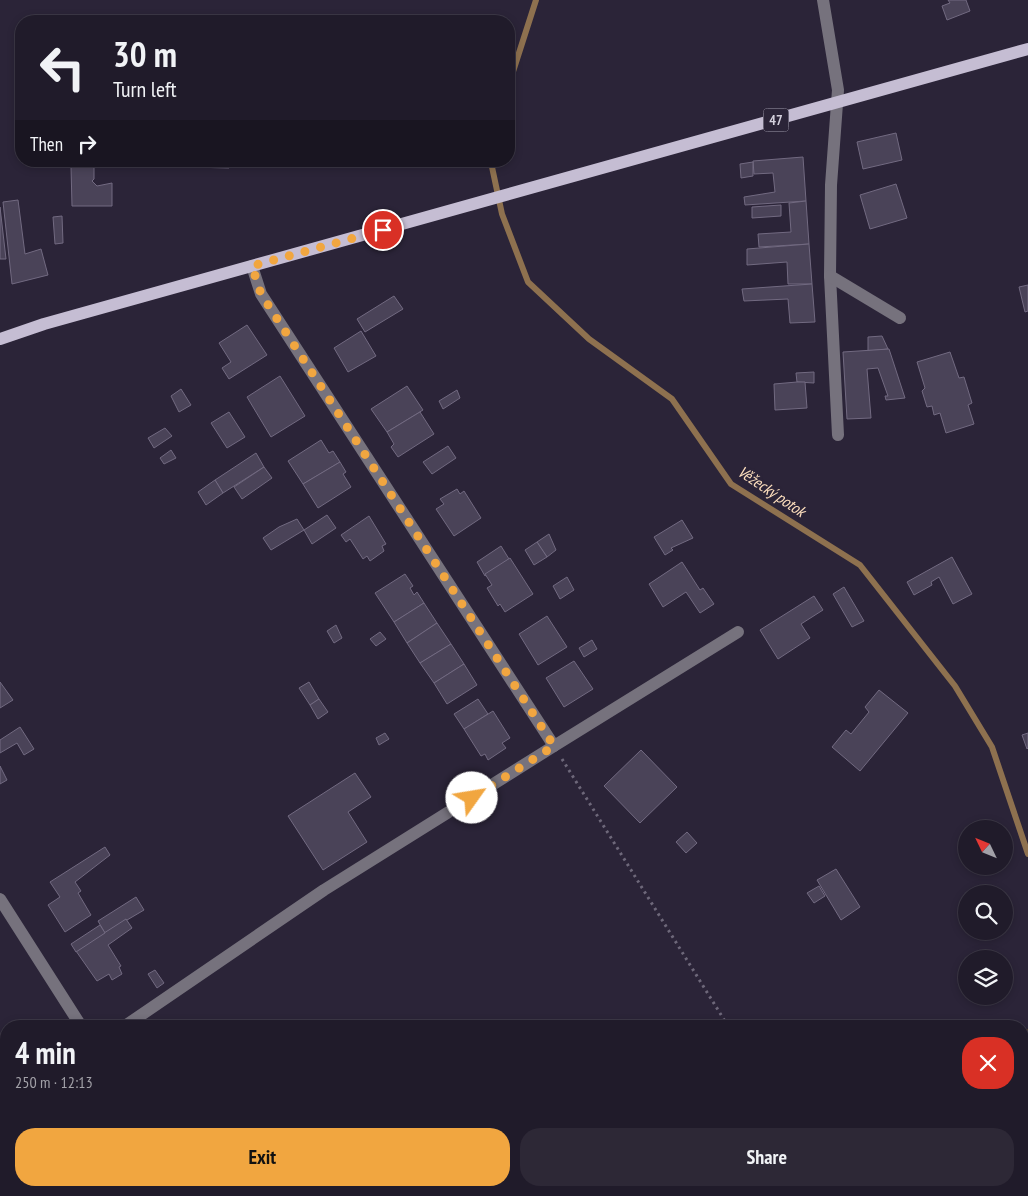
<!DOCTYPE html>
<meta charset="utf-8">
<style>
:root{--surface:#201b2a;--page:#2d2836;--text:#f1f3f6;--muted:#a2a1a8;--line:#3d3947;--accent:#f1a640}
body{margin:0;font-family:"PT Sans Narrow",sans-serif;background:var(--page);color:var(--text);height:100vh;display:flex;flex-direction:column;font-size:19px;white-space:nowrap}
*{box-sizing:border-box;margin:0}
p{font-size:16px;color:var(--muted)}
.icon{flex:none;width:28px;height:28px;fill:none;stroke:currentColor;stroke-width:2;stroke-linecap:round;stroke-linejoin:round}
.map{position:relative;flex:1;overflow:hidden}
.details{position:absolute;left:0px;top:1020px;width:1029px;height:176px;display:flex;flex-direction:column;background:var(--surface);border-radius:20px 20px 0 0;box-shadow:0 2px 8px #0003,0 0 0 1px var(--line)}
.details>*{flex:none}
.top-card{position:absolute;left:15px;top:15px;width:500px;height:152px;border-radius:20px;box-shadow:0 2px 8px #0003,0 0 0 1px var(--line);background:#201b2a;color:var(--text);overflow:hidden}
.needle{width:32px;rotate:313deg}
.buttons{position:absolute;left:958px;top:820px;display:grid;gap:10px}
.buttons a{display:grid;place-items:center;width:55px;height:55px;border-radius:50%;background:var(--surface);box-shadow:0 2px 8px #0003,0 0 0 1px var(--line);font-size:25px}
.pin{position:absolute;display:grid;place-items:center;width:42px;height:42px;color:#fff;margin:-21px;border:2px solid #fff;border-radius:50%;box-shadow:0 1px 5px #0007}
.me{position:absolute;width:55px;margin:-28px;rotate:58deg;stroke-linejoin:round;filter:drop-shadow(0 0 4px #0008)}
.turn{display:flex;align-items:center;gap:18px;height:105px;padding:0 15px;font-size:22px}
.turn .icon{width:65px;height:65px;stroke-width:2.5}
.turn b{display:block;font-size:35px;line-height:42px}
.then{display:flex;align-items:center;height:48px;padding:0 15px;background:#0003;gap:10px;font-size:19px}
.round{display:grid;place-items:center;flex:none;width:52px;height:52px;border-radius:20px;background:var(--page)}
.head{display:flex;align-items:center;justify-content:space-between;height:85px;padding:0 15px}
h1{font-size:30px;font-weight:800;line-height:38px}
.button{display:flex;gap:10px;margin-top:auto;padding:10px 15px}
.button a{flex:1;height:58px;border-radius:20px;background:var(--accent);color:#111;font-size:20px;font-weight:800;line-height:58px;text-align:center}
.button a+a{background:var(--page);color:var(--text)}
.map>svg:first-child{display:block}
.green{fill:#5b452a}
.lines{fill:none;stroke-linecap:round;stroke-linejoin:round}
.stream{stroke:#8e714f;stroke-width:6}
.building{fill:#4a4358;stroke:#726a81}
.path{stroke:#6e687a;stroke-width:3;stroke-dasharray:2.5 4;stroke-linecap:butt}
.minor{stroke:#76727d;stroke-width:12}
.major{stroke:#c5bdd3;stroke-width:12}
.route{stroke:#f1a640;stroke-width:9;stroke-dasharray:0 16.2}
.labels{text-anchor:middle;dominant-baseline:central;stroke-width:5;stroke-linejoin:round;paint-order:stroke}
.shield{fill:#2b2438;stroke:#a19cac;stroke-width:1}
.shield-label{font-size:14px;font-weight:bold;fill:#d4d0dd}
.water-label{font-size:16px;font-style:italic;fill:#fcdebd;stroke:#2b2438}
</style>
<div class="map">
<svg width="1028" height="1196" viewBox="0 0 1028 1196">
<rect width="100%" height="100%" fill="#2b2438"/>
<g class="green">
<polygon points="1028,1029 1028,1196 847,1196 843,1190 1022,1190 1022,1030"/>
<polygon points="614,1190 795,1190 799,1196 618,1196"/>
</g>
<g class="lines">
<g class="stream">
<polyline points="509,84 536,0"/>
<polyline points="493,161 492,167 502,214 528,282 589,339 672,399 731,484 860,565 955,686 992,747 1028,854"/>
<polyline points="1022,1044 1028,1044"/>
<polyline points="209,1193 219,1190"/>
</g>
</g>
<g class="building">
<polygon points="948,0 966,0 970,11 947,20 942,6 950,3"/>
<polygon points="257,15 314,18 313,21 257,21"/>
<polygon points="896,133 902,160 863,169 857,142"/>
<polygon points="803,157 806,201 745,205 744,197 775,192 773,173 754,174 753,161"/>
<polygon points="191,161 229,161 229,168 191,167"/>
<polygon points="753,162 753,176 741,178 740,164"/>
<polygon points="94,166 94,179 92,181 97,186 112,183 112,206 72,206 71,167"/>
<polygon points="896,184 907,218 870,229 860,195"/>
<polygon points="18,200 25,254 41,249 48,275 12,284 3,202"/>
<polygon points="806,201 809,244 759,247 758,234 791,232 789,203"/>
<polygon points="781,205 781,216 752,218 752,207"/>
<polygon points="0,207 6,259 0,259"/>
<polygon points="62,216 63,243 55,244 53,217"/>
<polygon points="809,244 812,284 788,284 787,262 747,265 747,249"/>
<polygon points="812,284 815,322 790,323 788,299 744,301 742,289"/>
<polygon points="1028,285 1028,311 1025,312 1019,287"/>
<polygon points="394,296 403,309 365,332 357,319"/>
<polygon points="247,325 267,355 229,379 222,368 231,362 219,343"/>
<polygon points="361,331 376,356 348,372 334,348"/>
<polygon points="882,336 888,349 868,351 868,337"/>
<polygon points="889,349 905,398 886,400 885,396 888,396 878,368 867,369 871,418 847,419 843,352"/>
<polygon points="950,352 959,378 964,377 972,403 968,405 974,424 946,433 940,413 934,415 932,406 927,407 922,391 925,388 917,362"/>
<polygon points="814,372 814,383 797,382 796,373"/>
<polygon points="280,376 305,416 271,437 247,397"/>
<polygon points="797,382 805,382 807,408 775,410 774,384"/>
<polygon points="407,386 423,410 387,432 371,409"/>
<polygon points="181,389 191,405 179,412 171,396"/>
<polygon points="457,390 460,398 443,409 439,401"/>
<polygon points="229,412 245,437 227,448 211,423"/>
<polygon points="420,412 434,434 398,457 391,447 394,444 387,432"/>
<polygon points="165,428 172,436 154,448 148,438"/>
<polygon points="321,440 329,453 333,451 340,462 303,484 288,461"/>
<polygon points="448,446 456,458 432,474 423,462"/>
<polygon points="171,450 176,458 164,464 160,458"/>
<polygon points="256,453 264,467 223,493 215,480"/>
<polygon points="340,462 346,472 343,474 351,487 318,508 303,484"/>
<polygon points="264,467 272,478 242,499 234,487"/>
<polygon points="215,480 223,493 206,505 198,492"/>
<polygon points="457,489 460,494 464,491 481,518 454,536 436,509 444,504 440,499"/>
<polygon points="327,515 336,528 312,544 304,530"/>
<polygon points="369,516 386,544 382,546 384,551 370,561 367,556 363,559 350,539 346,542 341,535"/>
<polygon points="297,519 304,530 271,550 263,538 279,527"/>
<polygon points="682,520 693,538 671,548 673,550 665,555 654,537"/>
<polygon points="549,534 556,550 547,557 537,542"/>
<polygon points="537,542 547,557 534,565 525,550"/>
<polygon points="501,546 509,559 485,576 477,562"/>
<polygon points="952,557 972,594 953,604 939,577 931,582 932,585 914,595 907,582"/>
<polygon points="510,558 533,594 505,612 500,604 498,606 487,588 492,585 485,574"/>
<polygon points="682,562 700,590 703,588 714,604 700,613 686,592 663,607 649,584"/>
<polygon points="405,574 413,586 410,588 414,595 417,592 424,603 394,622 375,593"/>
<polygon points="567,577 574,590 560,599 553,586"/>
<polygon points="844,587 864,621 852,627 833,594"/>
<polygon points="814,596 823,610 801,624 810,638 778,659 760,630"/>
<polygon points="424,603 437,623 407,643 394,622"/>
<polygon points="547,616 567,647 538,665 519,634"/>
<polygon points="437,623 451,644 420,663 407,643"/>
<polygon points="336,625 342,638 334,643 327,631"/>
<polygon points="380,632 386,639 376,646 370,639"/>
<polygon points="592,640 597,649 584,657 579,648"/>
<polygon points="451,644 464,664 434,683 420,663"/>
<polygon points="574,661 593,689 564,707 546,678"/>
<polygon points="464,664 477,685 447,704 434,683"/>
<polygon points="0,682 13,700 0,708"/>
<polygon points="309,682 319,699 310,705 299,688"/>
<polygon points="879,690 908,713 860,771 832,747 846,730 851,734 869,712 865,707"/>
<polygon points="319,699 328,712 318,719 310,705"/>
<polygon points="478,699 488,714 464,729 454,714"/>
<polygon points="493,711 510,738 502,743 506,748 488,760 485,754 481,756 464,729"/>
<polygon points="20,727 34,749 24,755 17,743 0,753 0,740"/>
<polygon points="385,733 389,739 379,745 376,738"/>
<polygon points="1028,733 1028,748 1027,749 1022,735"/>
<polygon points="641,750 677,787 640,823 604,786"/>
<polygon points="0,766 7,780 0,784"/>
<polygon points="355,773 371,797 348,812 367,842 323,870 288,816"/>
<polygon points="687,832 697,843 686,853 676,842"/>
<polygon points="105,847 110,855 75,882 81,891 78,893 91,915 65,932 48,905 60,897 50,882"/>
<polygon points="836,869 860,907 841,920 817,880"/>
<polygon points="819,886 825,896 814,903 807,893"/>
<polygon points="136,897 144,910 105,933 98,921"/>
<polygon points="126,919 132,928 108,945 121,966 119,967 122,974 112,980 109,974 97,981 76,951"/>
<polygon points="100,925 105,933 76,952 71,944"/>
<polygon points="155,970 164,983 157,988 148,974"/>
</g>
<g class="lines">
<g class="path">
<polyline points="562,759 728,1026"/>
<polyline points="182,1190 186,1196"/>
</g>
<g class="minor">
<polyline points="823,0 838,90 831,185 830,276 838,435"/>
<polyline points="830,276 900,318"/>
<polyline points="554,746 738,632"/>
<polyline points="0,899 81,1026"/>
<polyline points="125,1026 324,890 554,746 261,294 252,266"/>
<polyline points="825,1190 830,1196"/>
<polyline points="321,1196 337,1190"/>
</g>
<polyline class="major" points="0,339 44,324 1028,49"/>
</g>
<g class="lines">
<polyline class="route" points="383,230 252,266 261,294 554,746 472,798"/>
</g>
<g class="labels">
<rect class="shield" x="763.5" y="108.5" width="25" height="23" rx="4"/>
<g class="shield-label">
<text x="776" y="120">47</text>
</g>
<g class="water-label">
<text transform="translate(772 491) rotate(34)">Věžecký potok</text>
</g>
</g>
</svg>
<div class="buttons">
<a><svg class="needle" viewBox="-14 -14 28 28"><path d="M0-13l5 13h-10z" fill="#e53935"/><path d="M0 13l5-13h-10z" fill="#a2a1a8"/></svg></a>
<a><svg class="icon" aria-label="search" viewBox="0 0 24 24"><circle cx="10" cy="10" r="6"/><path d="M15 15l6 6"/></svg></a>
<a><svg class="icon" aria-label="layers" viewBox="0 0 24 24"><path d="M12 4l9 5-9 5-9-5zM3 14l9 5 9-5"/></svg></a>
</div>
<div class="pin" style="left:383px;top:230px;background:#d93025"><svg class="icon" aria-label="arrive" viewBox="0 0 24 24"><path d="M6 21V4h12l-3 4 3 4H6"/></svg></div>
<svg class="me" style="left:472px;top:798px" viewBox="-20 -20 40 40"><circle r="19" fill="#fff"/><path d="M0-13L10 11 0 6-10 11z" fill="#f1a640"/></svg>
<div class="top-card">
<div class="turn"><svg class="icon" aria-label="left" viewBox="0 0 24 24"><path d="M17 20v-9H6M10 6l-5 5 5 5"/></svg><div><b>30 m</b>Turn left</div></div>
<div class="then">Then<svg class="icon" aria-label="right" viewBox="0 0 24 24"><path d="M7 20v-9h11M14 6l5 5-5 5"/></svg></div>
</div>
<section class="details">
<div class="head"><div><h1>4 min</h1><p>250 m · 12:13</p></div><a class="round" style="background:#d93025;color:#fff"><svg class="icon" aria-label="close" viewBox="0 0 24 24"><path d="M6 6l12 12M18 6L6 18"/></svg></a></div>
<div class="button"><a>Exit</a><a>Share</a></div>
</section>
</div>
